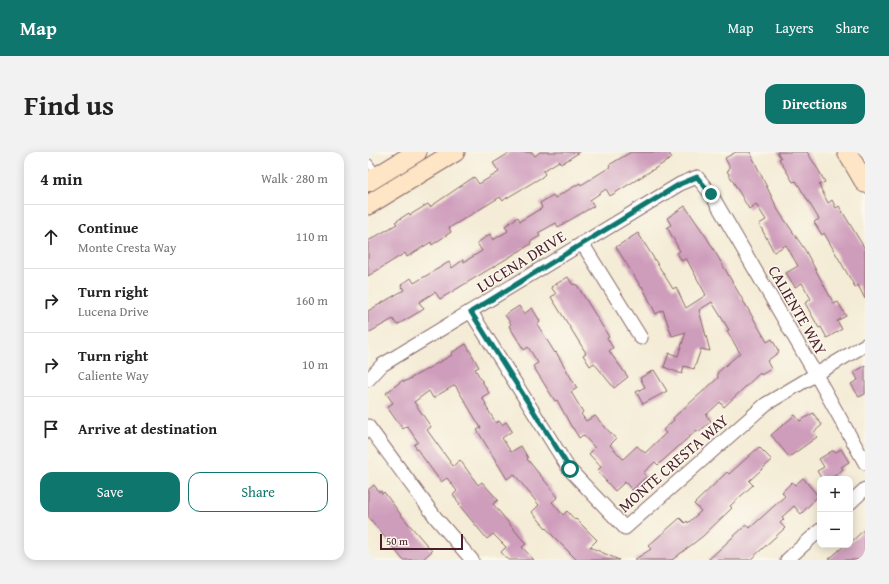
<!DOCTYPE html>
<html lang="en">
<head>
<meta charset="utf-8">
<style>
  body { margin:0; font-family:"Gentium Book Plus",serif; background:#f2f2f2; color:#222 }
  .controls { position:absolute; right:12px; bottom:12px; display:grid; overflow:hidden; border-radius:8px; box-shadow:0 2px 10px #0003 }
  .controls button { width:36px; height:36px; display:grid; place-items:center; padding:0; border:0; border-bottom:1px solid #e0e0e0; background:#fff; color:#222; font:20px sans-serif }
  .scale { position:absolute; left:12px; bottom:10px; width:83px; box-sizing:border-box; padding-left:4px; border:2px solid #4a1f2b; border-top:0; font-size:11px; line-height:14px; white-space:nowrap; color:#4a1f2b; -webkit-text-stroke:3px #fbf7ec; paint-order:stroke }
  .stop { position:absolute; width:12px; height:12px; margin:-9px; border:3px solid #0f766e; border-radius:50%; background:#fff }
  .stop.end { background:#0f766e; border-color:#fff; box-shadow:0 1px 4px #0008 }
  .list { margin:0; padding:0; list-style:none }
  h2 { display:flex; justify-content:space-between; align-items:center; height:52px; margin:0; padding:0 16px; font-size:17px }
  h2 small { font-size:13px; font-weight:400; color:#767676 }
  .list li { display:grid; grid-template-columns:26px 1fr auto; gap:12px; align-items:center; box-sizing:border-box; height:64px; padding:0 16px; border-top:1px solid #e0e0e0 }
  .list b { display:block; font-size:15px; white-space:nowrap }
  .list p { margin:0; font-size:13px; white-space:nowrap; color:#767676 }
  .list em { font-size:13px; font-style:normal; color:#767676 }
  .actions { display:flex; gap:8px; padding:12px 16px }
  .actions a { flex:1; padding:9px 0; border:1px solid #0f766e; border-radius:12px; text-align:center; font-size:14px; color:#0f766e }
  .actions .main { background:#0f766e; color:#fff }
  .icon { flex:none; width:22px; height:22px; fill:none; stroke:currentColor; stroke-width:2; stroke-linecap:round; stroke-linejoin:round }
  .map { position:relative; flex:none; width:497px; height:408px; overflow:hidden; border-radius:12px }
  header { display:flex; align-items:center; gap:24px; box-sizing:border-box; height:56px; padding:0 20px; background:#0f766e; color:#fff }
  header strong { font-size:19px }
  nav { display:flex; gap:22px; margin-inline-start:auto; font-size:14px }
  .intro { display:flex; align-items:center; justify-content:space-between; box-sizing:border-box; height:96px; padding:0 24px }
  h1 { margin:0; font-size:28px }
  .button { padding:10px 18px; border-radius:12px; background:#0f766e; color:#fff; font-size:14px; font-weight:700 }
  main { display:flex; gap:24px; padding:0 24px }
  aside { flex:1; background:#fff; border-radius:12px; box-shadow:0 2px 10px #0003 }
  .map>svg:first-child { display:block }
  .building { fill:#cf9dbc }
  .lines { fill:none; stroke-linecap:round; stroke-linejoin:round }
  .lane-casing { stroke:#866767; stroke-width:9 }
  .street-casing { stroke:#866767; stroke-width:15 }
  .secondary-casing { stroke:#866767; stroke-width:21 }
  .lane { stroke:#fff; stroke-width:7 }
  .street { stroke:#fff; stroke-width:13 }
  .secondary { stroke:#fde5c5; stroke-width:19 }
  .route { stroke:#0f766e; stroke-width:5 }
  .labels { text-anchor:middle; stroke-width:3; stroke-linejoin:round; paint-order:stroke }
  .street-label { font-size:16px; fill:#4a1f2b; stroke:#fbf7ec }
</style>
</head>
<body>
<header>
<strong>Map</strong>
<nav><a>Map</a><a>Layers</a><a>Share</a></nav>
</header>
<div class="intro"><h1>Find us</h1><a class="button">Directions</a></div>
<main>
<aside>
<h2>4 min<small>Walk · 280 m</small></h2>
<ul class="list">
<li><svg class="icon" aria-label="ahead" viewBox="0 0 24 24"><path d="M12 20V5M6 11l6-6 6 6"/></svg><div><b>Continue</b><p>Monte Cresta Way</p></div><em>110 m</em></li>
<li><svg class="icon" aria-label="right" viewBox="0 0 24 24"><path d="M7 20v-9h11M14 6l5 5-5 5"/></svg><div><b>Turn right</b><p>Lucena Drive</p></div><em>160 m</em></li>
<li><svg class="icon" aria-label="right" viewBox="0 0 24 24"><path d="M7 20v-9h11M14 6l5 5-5 5"/></svg><div><b>Turn right</b><p>Caliente Way</p></div><em>10 m</em></li>
<li><svg class="icon" aria-label="arrive" viewBox="0 0 24 24"><path d="M6 21V4h12l-3 4 3 4H6"/></svg><div><b>Arrive at destination</b></div></li>
</ul>
<div class="actions"><a class="main">Save</a><a>Share</a></div>
</aside>
<div class="map">
<svg width="497" height="408" viewBox="0 0 497 408">
  <rect width="100%" height="100%" fill="#fbf7ec"/>
  <filter id="ink" filterUnits="userSpaceOnUse"><feTurbulence type="fractalNoise" baseFrequency=".025" numOctaves="2"/><feDisplacementMap in="SourceGraphic" scale="8" xChannelSelector="R" yChannelSelector="G"/><feConvolveMatrix kernelMatrix="1 2 1 2 8 2 1 2 1" color-interpolation-filters="sRGB"/></filter>
  <filter id="wash" filterUnits="userSpaceOnUse"><feTurbulence type="fractalNoise" baseFrequency=".012" numOctaves="4" result="noise"/><feDisplacementMap in="SourceGraphic" scale="16" xChannelSelector="R" yChannelSelector="G"/><feGaussianBlur stdDeviation="0.9" result="paint"/><feColorMatrix in="noise" values="0 0 0 0 0 0 0 0 0 0 0 0 0 0 0 0 0 1.4 0 .05"/><feComposite in="paint" operator="in"/></filter>
  <g filter="url(#wash)">
    <rect width="100%" height="100%" fill="#f4ecd6"/>
    <g id="blocks">
      <path class="building" d="M143,0H164L167,4L172,0H212L193,12L191,9L175,19L177,22L174,25L137,47L135,49L132,45L81,76L83,80L64,93L63,90L39,105L37,101L0,124V89L29,72L27,70L41,61L42,63L60,52L62,55L106,25L111,32L131,20L125,11Z
        M263,0H300L304,6L242,44L238,37L222,48L226,54L190,75L188,71L170,81L172,84L162,90L163,92L72,147L67,140L51,150L56,157L29,173L25,167L0,181V159L36,138L33,133L43,126L46,131L81,110L84,116L95,108L96,110L114,99L109,91L122,82L125,88L140,79L137,74L150,65L152,69L174,56L172,51L185,43L187,46L212,31L213,33L242,15L241,13Z
        M368,0H382L410,58L437,98L466,152L470,150L478,164L469,169L474,177L459,186L453,175L451,176L437,151L443,147L434,131L427,135L418,121L430,114L418,93L406,100L391,72L398,68L388,52L381,57L359,19L361,18V14L357,6Z
        M409,0H439L451,19L457,30L451,33L460,51L464,48L468,56L471,54L497,97V147L490,133L487,135L456,81L454,83L446,70L451,67L428,29L425,30L411,7L413,6Z
        M317,54L339,86L399,190L404,187L411,200L399,209L403,217L393,223L392,221L356,255L352,250L338,263L343,269L331,280L329,278L290,313L287,310L275,321L279,324L264,338L257,330L247,339L229,319L233,315L221,302L227,296L215,283L211,286L205,276H204L189,248L187,249L165,214L170,211L160,195L156,198L141,174L143,172L137,163L151,154L156,162L164,156L172,169L169,172L187,201L188,200L209,236L203,240L215,260L213,262L218,269L227,264L248,287L242,293L255,307L269,294L277,301L298,281L295,278L306,268L305,266L350,226L349,221L372,201L359,179L361,178L344,150L331,158L342,199L333,197L326,217L316,214L314,222L296,215L301,201L310,204L318,180L304,184L295,158L288,162L274,134L273,135L248,95L270,81L305,137L308,135L318,156L338,143L318,106L314,109L309,101L312,99L299,75L303,73L299,66Z
        M200,125L204,132L209,133L241,185L239,186L245,196L241,199L260,225L246,236L226,211L222,214L215,203L218,201L183,145L188,142L183,135Z
        M98,192L111,215L107,217L121,241L114,245L118,252L117,253L128,271L131,269L134,273L138,270L144,279L134,286L143,300L153,294L160,306L159,307L190,345L184,350L195,363L199,359L207,368L208,367L229,388L222,395L251,408H209L185,384L164,360L171,353L146,322L139,327L109,278L113,276L87,233L65,246L61,239L46,250L63,275L59,278L85,314L92,308L110,333L114,330L130,348L125,352L158,392L154,395L166,408H140L133,400L138,395L125,382L119,387L91,353L92,352L85,343L89,339L79,326L73,330L46,293L50,290L39,274L35,277L28,268L19,255L25,251L18,241L35,228L36,230L84,203L83,201Z
        M497,214V242L491,245L483,232L490,228L486,220Z
        M286,218L299,239L275,252L268,240L277,235L272,226Z
        M445,261L454,273L446,280L449,285L421,305L403,283L427,263L432,269Z
        M391,295L404,308L381,329L385,333L362,354L364,356L335,384L304,408H266L283,397L280,394L312,366L317,371L319,369L320,371L333,359L326,352L359,320L361,322Z
        M473,297L481,310L473,315L475,317L468,323L461,327H454L449,319L456,315L451,307L464,299L468,300Z
        M435,326L450,344L433,362L426,354L414,365L416,367L412,371L417,376L382,408H340L378,373L382,376L417,344L414,340L424,330L427,333Z
        M6,333L11,340L13,339L14,342L16,340L33,363L64,399L54,408H35L0,364V338Z
        M497,377V408H460L477,393H482V391Z"/>
    </g>
  </g>
  <g filter="url(#ink)">
    <use href="#blocks" fill-opacity="0" stroke="#866767" stroke-width="1"/>
    <g class="lines">
      <defs>
        <path id="lane" d="M1,11L10,24"/>
        <path id="street" d="M214,91L273,186
          M103,160L201,317L257,376L398,252L497,193
          M0,228L14,213L312,32L329,25L343,42L447,221L497,311
          M0,274L68,366L104,408
          M482,351L497,337
          M419,408L452,378"/>
        <path id="secondary" d="M479,0L497,31
          M0,30L49,0
          M0,53L87,0"/>
      </defs>
      <use href="#lane" class="lane-casing"/>
      <use href="#street" class="street-casing"/>
      <use href="#secondary" class="secondary-casing"/>
      <use href="#lane" class="lane"/>
      <use href="#street" class="street"/>
      <use href="#secondary" class="secondary"/>
    </g>
  </g>
  <g class="lines" filter="url(#ink)">
    <path class="route" d="M202,317L103,160L312,32L329,25L343,42"/>
  </g>
  <g class="labels">
    <g class="street-label">
      <text transform="translate(153 109) rotate(-32)" y="6">LUCENA DRIVE</text>
      <text transform="translate(430 158) rotate(60)" y="6">CALIENTE WAY</text>
      <text transform="translate(305 311) rotate(-41)" y="6">MONTE CRESTA WAY</text>
    </g>
  </g>
</svg>
<div class="controls">
<button>+</button>
<button>−</button>
</div>
<div class="scale">50 m</div>
<div class="stop" style="left:202px;top:317px"></div>
<div class="stop end" style="left:343px;top:42px"></div>
</div>
</main>
</body>
</html>
